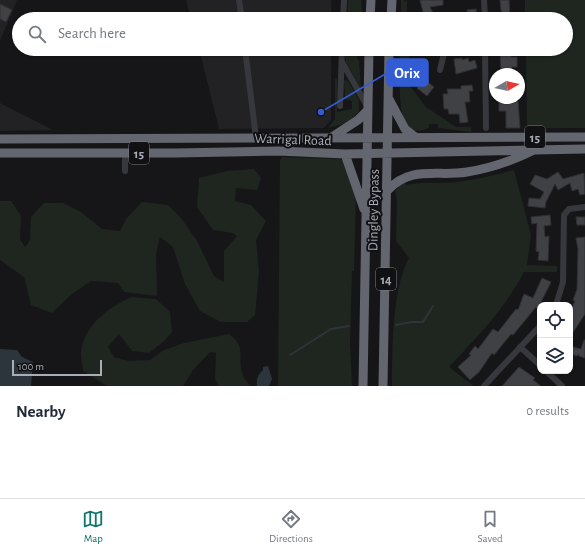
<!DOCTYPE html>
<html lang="en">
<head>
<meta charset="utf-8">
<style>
  body { margin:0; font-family:"Alegreya Sans",sans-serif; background:#f6f6f7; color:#1f2937 }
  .controls { position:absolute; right:12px; bottom:12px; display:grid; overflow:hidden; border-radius:8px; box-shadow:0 1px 3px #0004 }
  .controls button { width:36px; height:36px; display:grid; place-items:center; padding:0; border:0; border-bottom:1px solid #e0e1e3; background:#fff; color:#1f2937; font:20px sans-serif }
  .compass { position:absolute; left:489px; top:68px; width:36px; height:36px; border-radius:50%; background:#fff; box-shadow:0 1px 3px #0004; rotate:81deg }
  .scale { position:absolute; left:12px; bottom:10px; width:90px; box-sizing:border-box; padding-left:4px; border:2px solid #a8adb8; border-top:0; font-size:11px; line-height:14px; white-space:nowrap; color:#a8adb8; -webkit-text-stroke:3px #111113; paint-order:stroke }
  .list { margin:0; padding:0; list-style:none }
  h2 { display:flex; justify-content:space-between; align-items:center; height:52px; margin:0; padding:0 16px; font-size:17px }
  h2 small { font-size:13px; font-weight:400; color:#747a83 }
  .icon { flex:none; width:22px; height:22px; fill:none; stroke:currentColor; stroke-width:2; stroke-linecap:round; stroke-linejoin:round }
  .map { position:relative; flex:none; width:585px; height:386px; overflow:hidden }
  .search { position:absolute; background:#fff; box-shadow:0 1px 3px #0004; left:12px; right:12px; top:12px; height:44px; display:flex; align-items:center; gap:10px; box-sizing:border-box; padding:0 14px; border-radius:22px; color:#747a83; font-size:15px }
  .sheet { height:112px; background:#fff }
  nav { display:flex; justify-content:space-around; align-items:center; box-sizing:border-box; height:56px; border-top:1px solid #e0e1e3; background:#fff; font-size:11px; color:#747a83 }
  nav a { display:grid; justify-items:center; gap:2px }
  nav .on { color:#0f766e }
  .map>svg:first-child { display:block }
  .built { fill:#222225 }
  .green { fill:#1e261f }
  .water { fill:#2c353c }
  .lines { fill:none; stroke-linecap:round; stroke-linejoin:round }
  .stream { stroke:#2c353c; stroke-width:2 }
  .building { fill:#404145; stroke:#303034 }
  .minor { stroke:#37383d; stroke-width:6 }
  .highway { stroke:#63666e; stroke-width:9 }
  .labels { text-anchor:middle; stroke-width:4; stroke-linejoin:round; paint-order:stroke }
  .shield { fill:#111113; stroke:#7b7e86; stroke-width:1 }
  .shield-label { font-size:13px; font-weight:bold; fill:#a8adb8 }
  .street-label { font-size:14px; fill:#a8adb8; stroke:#111113 }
  .leader { fill:none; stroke:#325cd3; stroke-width:1.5 }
  .callout-dot { fill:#325cd3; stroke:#111113; stroke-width:1.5 }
  .callout { fill:#325cd3; stroke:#325cd3; stroke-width:1.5 }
  .callout-label { font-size:15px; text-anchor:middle; font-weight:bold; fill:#fff }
</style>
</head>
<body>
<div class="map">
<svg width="585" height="386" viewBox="0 0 585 386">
  <rect width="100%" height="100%" fill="#161618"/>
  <path class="built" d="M0,0H17L0,41Z
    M186,0H331V19H191Z
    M199,49H331V120L324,128L219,129Z
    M0,103L53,130L0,131Z"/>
  <path class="green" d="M348,0H361L363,19H347Z
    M401,0H404V2L407,0V19H401Z
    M525,0H585V128H527L526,49H566V19H525Z
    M350,49H358L357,58L359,61L361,88L346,62L345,55H350Z
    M400,49H409L410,86L426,107L456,127H471V132L438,128V124H429V128C424,130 417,132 411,130C396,124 400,63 400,49Z
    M335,79H337V112L352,109V101L345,99L344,80L348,81L359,100V111L350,122L328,128L335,119Z
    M282,157L340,159L344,161L356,196L354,271H352L350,343L352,386H278L280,161Z
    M254,169L261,178L257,190L236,188L235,201L251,205L266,221L256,240L259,271L255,315L247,322H221L200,311L185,284L173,247L160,237L156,254L157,296L124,292L118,283L91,281L72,294L52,313L31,305L24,277L0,260V201H11L21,216L20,239L25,247L30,240L31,217L44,203H63L81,212L102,229L120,231L126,219L142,202L168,205L181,218L197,241L214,276L224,282V251L237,236L233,233L213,230L197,207L199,178L227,171Z
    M514,170L531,235L527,265L557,266V272H524C504,310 478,336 449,367L474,386H392C392,351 392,288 409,258L396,241L397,201L395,191L404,180L406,185C423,181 439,184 456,182C476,180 495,175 514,170Z
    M131,297L156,299L170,312L172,332L164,341L149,353L132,351L119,334L108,347L114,357L129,361L150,360L164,350L184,343L229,334C248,348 236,358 243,375C244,379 248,383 250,386H219L215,379L216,353L210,352L193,370L183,386H107L83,371C82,365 81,358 81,352C84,325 108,308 131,297Z"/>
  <path class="water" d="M0,349L17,350L22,357L33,362L31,386H0Z
    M268,366L272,379L269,386H257C256,379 258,374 263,370V367Z"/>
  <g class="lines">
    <path class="stream" d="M396,325L411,322H423L433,306
      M290,355L331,329L349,326"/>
  </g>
  <path class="building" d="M420,0H443V5L430,7L433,13L424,16Z
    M500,0H509L510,19H502Z
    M0,4L12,10L6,22L0,19Z
    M476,9L477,19H468L467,10Z
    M500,49H512L511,57H517V67H512V74H501Z
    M462,58V60L468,58L469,62L475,60L477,68L456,74L454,59Z
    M416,59L424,60L423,75H415Z
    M424,79L434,87L427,96L417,88Z
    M472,85L473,91H469L470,102H465L468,122L460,123L459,114H449L448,109H444L443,94H448L447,89H461V86Z
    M518,101L520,128H506V111H499V102Z
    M558,172L563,179L584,173L585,194L580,195L578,189L572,191L570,183L558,190L555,184L546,202L545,208L528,206L529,198L540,199L544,192L530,184L535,175L547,179Z
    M550,215L551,225L544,226L545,237L549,236L548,261L538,260L539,252L536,251L537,223L532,224L531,217Z
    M576,217H585V225H577Z
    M585,237V314L570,337V312L575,301L573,300L577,289L578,249L576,238Z
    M542,278L551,282L538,308L536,307L513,335L511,334L494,355L492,353L479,372L470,380L458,367L471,355L469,354L475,346L478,349L493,329L498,332L516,309L518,310L524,294L533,298Z
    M584,340H585V358L579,356V354L577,356L571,354L573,347L581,349Z
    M519,367L535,378L533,380L541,386H502Z"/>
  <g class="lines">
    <path class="minor" d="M239,0L242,19
      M484,0L485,19
      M343,19L344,0
      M245,49L256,138
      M485,49L486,128
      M342,62L367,106
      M440,70L445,49
      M340,106L342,49
      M125,153V171
      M556,305L563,282L564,215L569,209L585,207
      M520,347L540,365
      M546,371L562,386
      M484,386L540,326"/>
    <path class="highway" d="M370,19L371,0
      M391,19L392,0
      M389,99L405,129L414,136
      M332,137L358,120L368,110
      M0,139L585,137
      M0,153H176L278,151L345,154L585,149
      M345,154L364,209
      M388,190C411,165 438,177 467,172C491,168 512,161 534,150
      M363,386L369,49
      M383,386L389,49"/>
  </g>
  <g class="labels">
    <g class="shield">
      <rect x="525" y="126" width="20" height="22" rx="3"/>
      <rect x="129" y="142" width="20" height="22" rx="3"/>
      <rect x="376" y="268" width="20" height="22" rx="3"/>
    </g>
    <g class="shield-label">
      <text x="535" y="142">15</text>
      <text x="139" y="158">15</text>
      <text x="386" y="284">14</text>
    </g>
    <g class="street-label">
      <text transform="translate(293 139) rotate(2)" y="5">Warrigal Road</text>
      <text transform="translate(373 210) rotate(-89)" y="5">Dingley Bypass</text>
    </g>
  </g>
  <path class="leader" d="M321 112L387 73"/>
  <circle class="callout-dot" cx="321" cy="112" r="4"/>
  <rect class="callout" x="387" y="59" width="41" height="27" rx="4"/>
  <g class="callout-label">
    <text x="407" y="78">Orix</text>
  </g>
</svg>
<div class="controls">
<button><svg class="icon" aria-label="locate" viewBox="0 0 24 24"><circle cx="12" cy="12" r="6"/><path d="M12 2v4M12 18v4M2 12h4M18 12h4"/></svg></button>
<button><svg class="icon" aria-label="layers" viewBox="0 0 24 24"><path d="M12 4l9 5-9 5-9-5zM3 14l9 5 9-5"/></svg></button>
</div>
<svg class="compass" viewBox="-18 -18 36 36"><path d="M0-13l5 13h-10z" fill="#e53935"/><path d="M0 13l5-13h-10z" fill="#747a83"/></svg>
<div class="scale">100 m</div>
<div class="search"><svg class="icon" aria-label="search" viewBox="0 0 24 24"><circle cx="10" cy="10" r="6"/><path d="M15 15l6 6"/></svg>Search here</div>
</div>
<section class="sheet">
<h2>Nearby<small>0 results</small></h2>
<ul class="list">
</ul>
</section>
<nav>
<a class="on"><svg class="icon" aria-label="map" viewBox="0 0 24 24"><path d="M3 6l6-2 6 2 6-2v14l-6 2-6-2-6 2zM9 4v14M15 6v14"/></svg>Map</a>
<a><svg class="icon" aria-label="directions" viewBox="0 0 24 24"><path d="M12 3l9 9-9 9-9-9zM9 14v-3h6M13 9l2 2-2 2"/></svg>Directions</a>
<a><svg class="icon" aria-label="saved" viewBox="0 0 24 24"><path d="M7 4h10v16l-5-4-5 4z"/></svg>Saved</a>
</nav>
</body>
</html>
